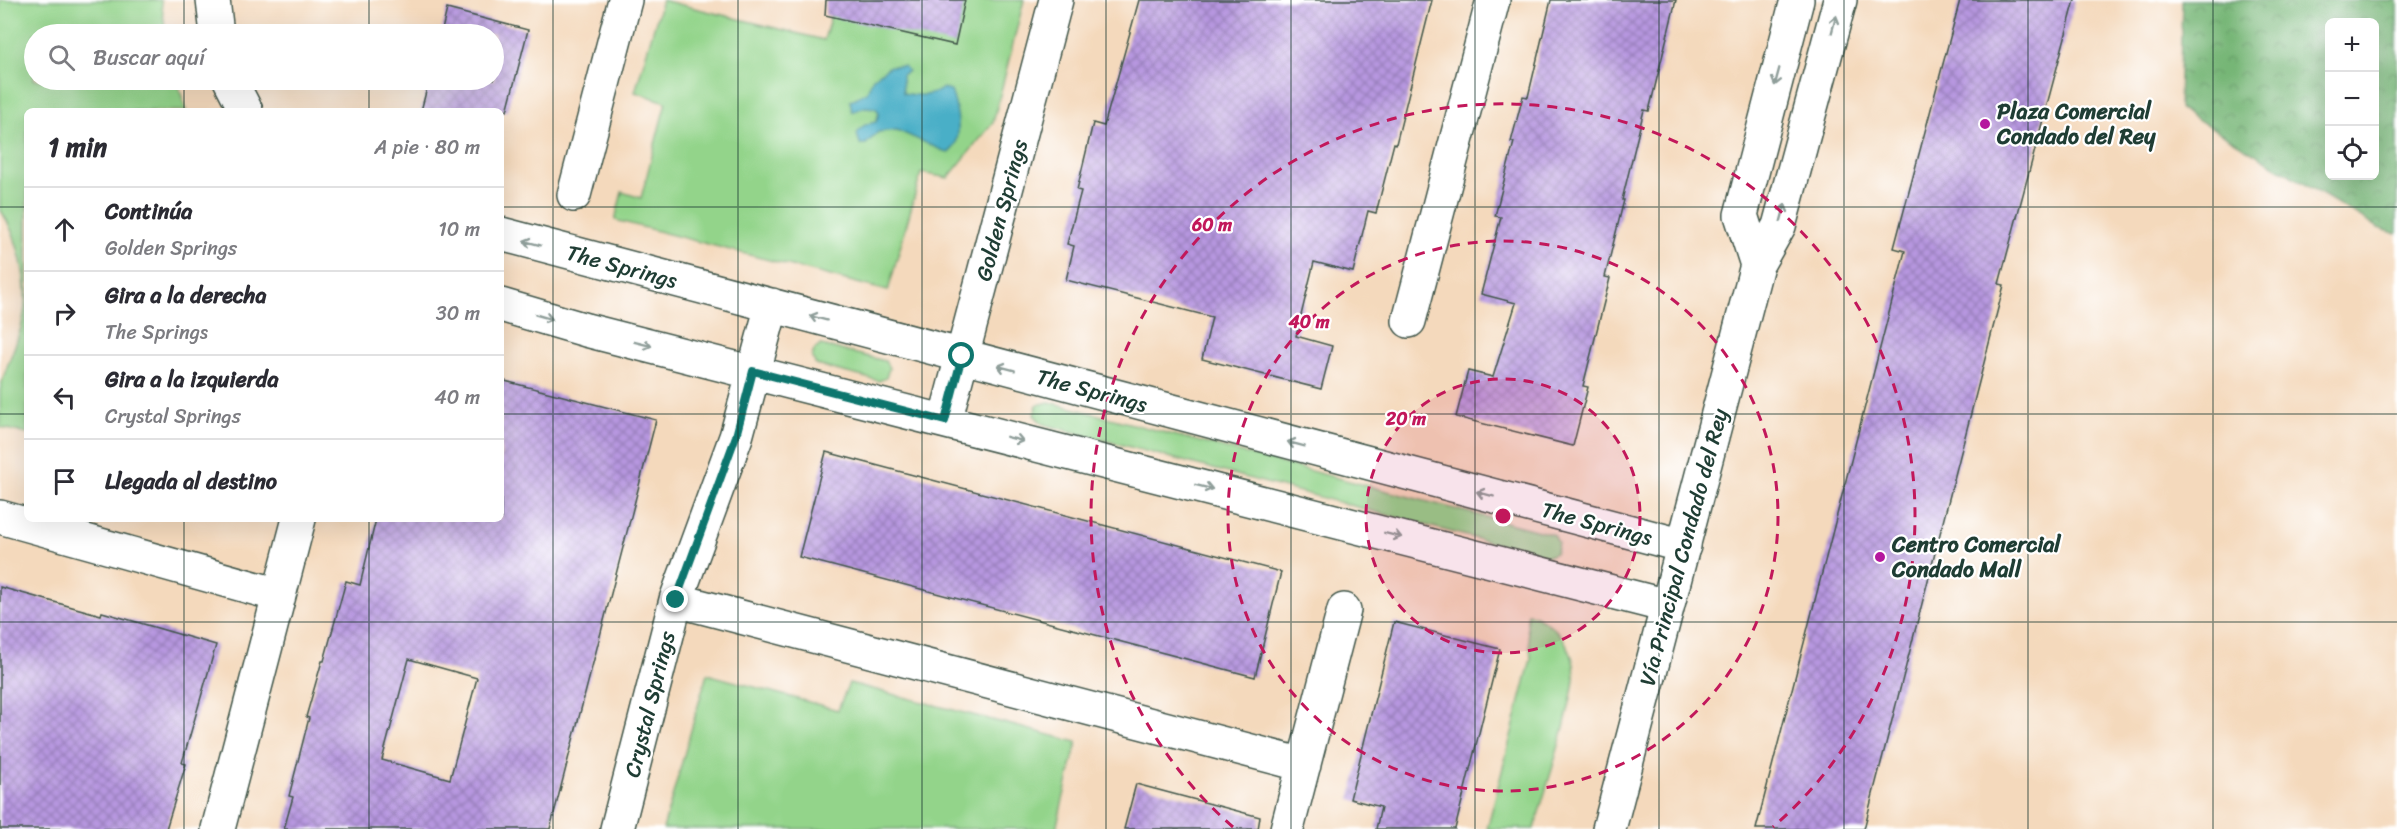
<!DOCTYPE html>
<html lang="es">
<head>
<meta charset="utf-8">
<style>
  body { margin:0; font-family:Sriracha,sans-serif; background:#f2f2f3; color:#2b2b33 }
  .controls { position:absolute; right:18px; top:18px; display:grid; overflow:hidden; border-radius:9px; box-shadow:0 6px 24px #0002 }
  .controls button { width:54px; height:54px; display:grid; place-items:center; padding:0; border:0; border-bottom:2px solid #e1e1e2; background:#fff; color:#2b2b33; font:30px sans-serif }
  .stop { position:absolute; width:18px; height:18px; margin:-14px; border:4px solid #0f766e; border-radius:50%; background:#fff }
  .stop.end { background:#0f766e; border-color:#fff; box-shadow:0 2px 6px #0008 }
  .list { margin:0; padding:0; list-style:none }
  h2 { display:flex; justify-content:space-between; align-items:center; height:78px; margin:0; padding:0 24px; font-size:26px }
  h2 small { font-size:20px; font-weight:400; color:#7c7c81 }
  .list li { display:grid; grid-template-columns:39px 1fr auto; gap:18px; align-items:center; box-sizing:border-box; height:84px; padding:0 24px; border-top:2px solid #e1e1e2 }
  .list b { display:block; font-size:22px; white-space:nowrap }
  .list p { margin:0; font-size:20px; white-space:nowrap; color:#7c7c81 }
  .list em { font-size:20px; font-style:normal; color:#7c7c81 }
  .icon { flex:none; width:33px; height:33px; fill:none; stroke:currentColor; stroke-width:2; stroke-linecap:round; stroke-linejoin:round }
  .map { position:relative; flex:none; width:2397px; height:829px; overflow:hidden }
  .search { position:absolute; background:#fff; box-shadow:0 6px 24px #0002; left:24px; top:24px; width:480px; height:66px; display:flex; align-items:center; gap:15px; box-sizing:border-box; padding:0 21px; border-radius:33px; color:#7c7c81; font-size:22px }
  .panel { position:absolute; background:#fff; box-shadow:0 6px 24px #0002; left:24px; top:108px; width:480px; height:414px; border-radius:9px }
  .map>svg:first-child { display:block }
  .green { fill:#93d48a; stroke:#59885f; stroke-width:1.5 }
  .forest { fill:url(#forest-crowns); stroke:#4a7a55; stroke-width:1.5; fill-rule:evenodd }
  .water { fill:#48afc7; stroke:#34767e; stroke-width:1.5 }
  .building { fill:url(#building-cross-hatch); fill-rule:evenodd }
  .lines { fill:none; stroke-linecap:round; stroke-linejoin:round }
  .minor-casing { stroke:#3f5448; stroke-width:36 }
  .tertiary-casing { stroke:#3f5448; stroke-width:36 }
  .minor { stroke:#fff; stroke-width:33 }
  .tertiary { stroke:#fff; stroke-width:33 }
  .oneway { stroke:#8f9e9a }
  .route { stroke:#0f766e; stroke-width:8 }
  .grid { fill:none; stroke:#1f3d34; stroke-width:1.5; stroke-opacity:0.55 }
  .ring { fill:none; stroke:#c2185b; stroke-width:3; stroke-dasharray:10 8 }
  .poi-dot { fill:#b5179e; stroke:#fff; stroke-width:2 }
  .labels { text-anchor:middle; stroke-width:4.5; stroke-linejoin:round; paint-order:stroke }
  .poi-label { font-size:22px; font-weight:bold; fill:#1f3d34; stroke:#fff; text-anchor:start }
  .street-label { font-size:22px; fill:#1f3d34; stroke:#fff }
  .centre { fill:#c2185b; stroke:#fff; stroke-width:3 }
  .ring-label { font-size:18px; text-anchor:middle; font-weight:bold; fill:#c2185b; stroke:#fff; stroke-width:4.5; stroke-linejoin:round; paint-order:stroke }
</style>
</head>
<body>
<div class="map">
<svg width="2397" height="829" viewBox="0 0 2397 829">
  <defs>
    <pattern id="forest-crowns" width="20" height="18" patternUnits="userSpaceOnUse" patternTransform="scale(1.5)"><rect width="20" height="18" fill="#76b676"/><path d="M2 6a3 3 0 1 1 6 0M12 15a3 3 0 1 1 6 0" fill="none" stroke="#609562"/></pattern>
    <pattern id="building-cross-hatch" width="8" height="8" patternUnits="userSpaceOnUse" patternTransform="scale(1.5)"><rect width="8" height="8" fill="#b797e0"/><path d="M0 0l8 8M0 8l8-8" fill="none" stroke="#947cb6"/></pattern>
  </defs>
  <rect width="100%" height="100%" fill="#fff"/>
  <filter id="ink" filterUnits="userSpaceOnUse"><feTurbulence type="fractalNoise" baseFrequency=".0167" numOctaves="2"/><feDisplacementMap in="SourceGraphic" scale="12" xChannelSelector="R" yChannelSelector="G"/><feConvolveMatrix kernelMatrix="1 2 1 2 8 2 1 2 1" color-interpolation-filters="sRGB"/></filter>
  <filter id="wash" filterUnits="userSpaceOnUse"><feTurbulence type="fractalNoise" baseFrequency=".008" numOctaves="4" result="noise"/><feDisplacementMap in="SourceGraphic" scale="24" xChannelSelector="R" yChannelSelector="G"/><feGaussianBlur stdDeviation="1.35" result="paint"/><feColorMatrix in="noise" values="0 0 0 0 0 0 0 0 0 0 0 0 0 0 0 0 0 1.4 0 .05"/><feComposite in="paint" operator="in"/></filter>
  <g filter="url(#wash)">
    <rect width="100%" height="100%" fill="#f4d9bc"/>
    <path class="green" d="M0,0H161L166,34H34V80H177L186,111H27V434L0,427C0,416 0,402 0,390C5,366 18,344 23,320C30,285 19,237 0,209Z
      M662,0L824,40L835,0H1024L993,123L948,178L921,173L888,291L615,220L622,192L641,198L666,102L635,92Z
      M821,345L885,361L889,368L886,378L879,381L816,365L812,357L814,350Z
      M1049,402L1554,535L1558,543L1555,553L1546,557L1043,424L1034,415L1037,405Z
      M1528,613C1551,621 1569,639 1574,665C1579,690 1543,797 1534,829H1487L1531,659C1531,644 1524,625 1528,613Z
      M707,674L838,710L849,683L1077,742L1056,829H663Z"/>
    <path class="forest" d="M2182,0H2397V234L2378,228L2179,108ZM2330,22H2374V176H2330Z"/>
    <path class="water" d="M890,66H904L908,71L902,75L903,93C915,96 933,97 943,88L951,91C957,107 965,143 948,153L897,130L878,132L866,144H860L857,134C862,125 866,124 876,122L879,113L876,108L865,107L852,112L850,101L867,92L873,78Z"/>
    <g id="blocks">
      <path class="building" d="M826,0H965L955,45L825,15Z
        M1139,0H1432L1396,144L1394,143L1376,213L1368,211L1353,272L1314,262L1296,336L1332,346L1321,389L1202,359L1212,317L1066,280L1074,246L1067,244L1081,191L1077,190L1093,123L1104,126Z
        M1551,0H1676L1649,111L1644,110L1622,200H1624L1605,277L1610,278L1583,386L1588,387L1573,446L1456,417L1468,371L1493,377L1516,303L1481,294L1501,217L1495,216L1514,142H1511L1523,96L1528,97Z
        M1960,0H2075L1999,284L2004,285L1864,829H1756L1905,251L1894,248Z
        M447,9L528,30L507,111H421L429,80H494V34H441Z
        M501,380L656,420L550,829H284L293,797L289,796L309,718L306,717L322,661H324L346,581L360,585L376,519H501ZM409,659L477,678L450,779L382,760Z
        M826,452L1281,572L1255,677L799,557Z
        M0,587L101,615L102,612L216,645L182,763L186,764L166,829H0Z
        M1394,622L1500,649L1455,829H1376L1381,807L1350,799Z
        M1136,784L1260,817L1258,829H1124Z"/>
    </g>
  </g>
  <g filter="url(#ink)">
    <use href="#blocks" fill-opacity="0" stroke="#3f5448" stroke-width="1.5"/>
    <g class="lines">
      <defs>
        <path id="minor" d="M213,0L217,34
          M230,80L246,111
          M574,195L625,0
          M501,234L1684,546
          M501,305L586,330L1667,606
          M1409,321L1493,0
          M945,421L1056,0
          M0,517L279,595
          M676,600L1304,765
          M218,829L299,519
          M617,829L676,600L736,437L772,305
          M1287,829L1344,610"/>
        <path id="tertiary" d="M1757,265L1741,215L1797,0
          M1609,829L1757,265L1779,226L1840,0"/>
      </defs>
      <use href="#minor" class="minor-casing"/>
      <use href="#tertiary" class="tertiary-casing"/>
      <use href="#minor" class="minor"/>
      <use href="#tertiary" class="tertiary"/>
    </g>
    <defs><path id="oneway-shaft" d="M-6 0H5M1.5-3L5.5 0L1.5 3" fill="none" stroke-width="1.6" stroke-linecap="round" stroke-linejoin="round" transform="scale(1.5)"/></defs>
    <g class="oneway">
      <use href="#oneway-shaft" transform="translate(1834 24) rotate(-75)"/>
      <use href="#oneway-shaft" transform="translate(1777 77) rotate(105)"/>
      <use href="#oneway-shaft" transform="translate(1783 213) rotate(-75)"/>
      <use href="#oneway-shaft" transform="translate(532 243) rotate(-165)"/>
      <use href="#oneway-shaft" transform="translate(544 317) rotate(16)"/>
      <use href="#oneway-shaft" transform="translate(818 318) rotate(-165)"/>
      <use href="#oneway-shaft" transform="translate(643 344) rotate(14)"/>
      <use href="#oneway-shaft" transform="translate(1006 368) rotate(-165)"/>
      <use href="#oneway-shaft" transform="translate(1015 439) rotate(14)"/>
      <use href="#oneway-shaft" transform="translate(1296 444) rotate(-165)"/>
      <use href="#oneway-shaft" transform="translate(1204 487) rotate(14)"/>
      <use href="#oneway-shaft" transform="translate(1485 494) rotate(-165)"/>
      <use href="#oneway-shaft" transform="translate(1393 535) rotate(14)"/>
    </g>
  </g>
  <g class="lines" filter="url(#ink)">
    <path class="route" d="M676,600L736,436L753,371L945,421L962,356"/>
  </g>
  <path class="grid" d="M184,0V34M369,0V34M553,0V829M738,0V829M922,0V829M1106,0V829M1291,0V829M1475,0V829M1659,0V829M1844,0V829M2028,0V829M2213,0V829M184,80V111M369,80V111M0,207H27M501,207H2397M0,414H27M501,414H2397M184,519V829M369,519V829M0,622H2397"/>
  <circle cx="1503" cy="516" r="137" fill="#c2185b" fill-opacity=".12"/>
  <g class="ring">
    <circle cx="1503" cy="516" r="137"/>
    <circle cx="1503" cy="516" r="275"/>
    <path d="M1233 827A412 412 0 1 1 1773 827"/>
  </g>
  <g class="poi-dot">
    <circle cx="1985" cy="124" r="6"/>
    <circle cx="1880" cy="557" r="6"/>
  </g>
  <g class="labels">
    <g class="poi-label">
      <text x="1997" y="119">Plaza Comercial<tspan x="1997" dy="25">Condado del Rey</tspan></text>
      <text x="1892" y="552">Centro Comercial<tspan x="1892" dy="25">Condado Mall</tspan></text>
    </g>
    <g class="street-label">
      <text transform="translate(1001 210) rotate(-75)" y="8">Golden Springs</text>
      <text transform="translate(622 266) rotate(15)" y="8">The Springs</text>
      <text transform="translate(1092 390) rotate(15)" y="8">The Springs</text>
      <text transform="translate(1597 523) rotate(15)" y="8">The Springs</text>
      <text transform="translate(1683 547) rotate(-75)" y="8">Vía Principal Condado del Rey</text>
      <text transform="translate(649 704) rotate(-76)" y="8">Crystal Springs</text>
    </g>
  </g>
  <circle cx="1503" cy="516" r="9" class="centre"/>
  <g class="ring-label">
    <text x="1212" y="231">60 m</text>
    <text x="1309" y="328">40 m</text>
    <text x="1406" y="425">20 m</text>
  </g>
</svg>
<div class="controls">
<button>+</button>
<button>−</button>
<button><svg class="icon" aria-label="locate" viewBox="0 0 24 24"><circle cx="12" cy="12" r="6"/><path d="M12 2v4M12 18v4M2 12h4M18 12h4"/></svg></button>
</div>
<div class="stop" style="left:962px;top:356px"></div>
<div class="stop end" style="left:676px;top:600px"></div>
<div class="search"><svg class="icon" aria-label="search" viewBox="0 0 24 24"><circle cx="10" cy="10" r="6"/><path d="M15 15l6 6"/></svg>Buscar aquí</div>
<section class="panel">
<h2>1 min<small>A pie · 80 m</small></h2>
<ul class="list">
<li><svg class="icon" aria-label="ahead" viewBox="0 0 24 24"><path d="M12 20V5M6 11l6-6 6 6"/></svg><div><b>Continúa</b><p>Golden Springs</p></div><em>10 m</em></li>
<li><svg class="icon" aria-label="right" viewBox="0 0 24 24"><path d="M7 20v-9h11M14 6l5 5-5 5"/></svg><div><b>Gira a la derecha</b><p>The Springs</p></div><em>30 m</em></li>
<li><svg class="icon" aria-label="left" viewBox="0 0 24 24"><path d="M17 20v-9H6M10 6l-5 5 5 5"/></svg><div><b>Gira a la izquierda</b><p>Crystal Springs</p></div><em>40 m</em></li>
<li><svg class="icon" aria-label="arrive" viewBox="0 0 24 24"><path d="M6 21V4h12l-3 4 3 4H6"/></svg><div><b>Llegada al destino</b></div></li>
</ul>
</section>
</div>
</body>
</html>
